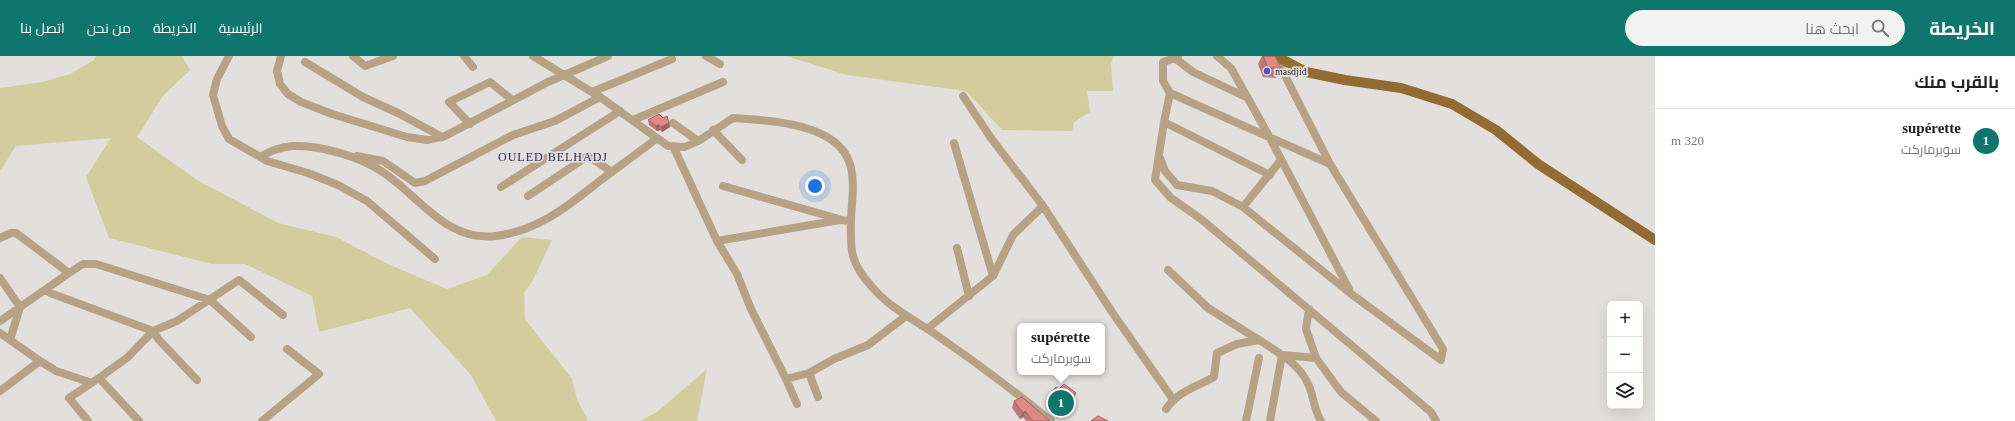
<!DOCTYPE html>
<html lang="ar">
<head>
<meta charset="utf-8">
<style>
  body { margin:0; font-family:"Times New Roman",Cairo,serif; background:#f2f2f2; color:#222; direction:rtl }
  .controls { position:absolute; right:12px; bottom:12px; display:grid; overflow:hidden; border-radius:6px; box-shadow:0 4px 16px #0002 }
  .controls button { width:36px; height:36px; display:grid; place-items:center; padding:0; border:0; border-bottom:1px solid #e0e0e0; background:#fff; color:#222; font:20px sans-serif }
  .you { position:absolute; left:815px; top:130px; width:14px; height:14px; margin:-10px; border:3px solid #fff; border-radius:50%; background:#1a73e8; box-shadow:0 0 0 6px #1a73e833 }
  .badge { display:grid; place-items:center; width:26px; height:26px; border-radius:50%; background:#0f766e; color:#fff; font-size:13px; font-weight:700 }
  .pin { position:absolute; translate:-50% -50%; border:2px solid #fff; box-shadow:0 1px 4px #0006 }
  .popup { position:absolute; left:1017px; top:267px; width:88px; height:52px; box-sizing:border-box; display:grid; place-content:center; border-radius:6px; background:#fff; filter:drop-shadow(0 1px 3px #0005); font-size:13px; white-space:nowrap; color:#767676 }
  .popup b { font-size:15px; color:#222 }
  .popup::after { content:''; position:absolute; left:50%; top:100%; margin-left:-8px; border:8px solid transparent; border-top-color:#fff }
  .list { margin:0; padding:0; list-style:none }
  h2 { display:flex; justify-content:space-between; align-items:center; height:52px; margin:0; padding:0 16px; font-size:17px }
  h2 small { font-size:13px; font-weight:400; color:#767676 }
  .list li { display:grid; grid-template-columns:26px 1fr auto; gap:12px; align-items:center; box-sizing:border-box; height:64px; padding:0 16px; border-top:1px solid #e0e0e0 }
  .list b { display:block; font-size:15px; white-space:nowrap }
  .list p { margin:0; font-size:13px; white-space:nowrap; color:#767676 }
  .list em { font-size:13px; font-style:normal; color:#767676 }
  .icon { flex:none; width:22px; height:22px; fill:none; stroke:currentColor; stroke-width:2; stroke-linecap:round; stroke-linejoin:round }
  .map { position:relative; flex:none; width:1655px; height:365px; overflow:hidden; direction:ltr }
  header { display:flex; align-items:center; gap:24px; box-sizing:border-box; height:56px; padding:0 20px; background:#0f766e; color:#fff }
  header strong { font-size:19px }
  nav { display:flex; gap:22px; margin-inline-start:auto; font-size:14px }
  .search { width:280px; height:36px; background:#f2f2f2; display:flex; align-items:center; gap:10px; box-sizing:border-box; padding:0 14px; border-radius:22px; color:#767676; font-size:15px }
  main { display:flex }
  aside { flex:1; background:#fff }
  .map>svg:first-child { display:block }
  .green { fill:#d3cd9d }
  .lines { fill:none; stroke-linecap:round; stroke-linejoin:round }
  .minor { stroke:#b7a285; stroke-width:8 }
  .major { stroke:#936c33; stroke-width:10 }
  .wall { fill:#c07775 }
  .shaded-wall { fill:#9c615f }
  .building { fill:#df8a88; stroke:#9c615f }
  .poi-dot { fill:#4b54ca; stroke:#e3dfdd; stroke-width:1.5 }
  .labels { text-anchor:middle; stroke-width:3.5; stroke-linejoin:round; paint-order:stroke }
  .poi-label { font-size:10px; fill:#363434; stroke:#e3dfdd; text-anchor:start }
  .quarter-label { font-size:12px; letter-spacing:1px; fill:#262d66; stroke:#e3dfdd }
</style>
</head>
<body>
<header>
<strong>الخريطة</strong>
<div class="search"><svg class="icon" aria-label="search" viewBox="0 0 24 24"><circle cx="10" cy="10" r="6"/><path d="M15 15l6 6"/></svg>ابحث هنا</div>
<nav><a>الرئيسية</a><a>الخريطة</a><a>من نحن</a><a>اتصل بنا</a></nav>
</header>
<main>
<aside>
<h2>بالقرب منك<small></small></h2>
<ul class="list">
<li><span class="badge">1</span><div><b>supérette</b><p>سوبرماركت</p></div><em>320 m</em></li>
</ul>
</aside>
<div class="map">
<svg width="1655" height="365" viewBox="0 0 1655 365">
  <rect width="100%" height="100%" fill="#e3dfdd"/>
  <path class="green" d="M96,0H182L190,14L163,40L137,81L197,124L278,167L336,181L390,209L447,233L487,219L522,181L552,184L533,224L524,237L525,263L572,323L577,343L588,365H496L471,319L410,252L319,276L312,240L245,208H212L109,182L86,121L111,82L16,90L0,115V32L42,26L70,18L94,4Z
    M786,0H1114L1111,8L1113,35H1087L1090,56L1074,66L1072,75L1002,74L966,35L847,19Z
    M707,313L697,365H640L657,356Z"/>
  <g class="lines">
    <path class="minor" d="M229,0L217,23L213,39L222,70L229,83L267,105L308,117L338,129L367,145L435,203
      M281,0L277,15L280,28L288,38L301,46L332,58L407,81L427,84L445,80L548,26L608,0
      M353,0L365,10L393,0
      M464,0L473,11
      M533,0L600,41L668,90L685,91L700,84L733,62C768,64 838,67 850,108C855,125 852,145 851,162C850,194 850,207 872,231C889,251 911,262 932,276C973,304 1013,334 1051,365
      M706,0L720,8
      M1172,0L1193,16L1246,41
      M1217,0L1231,12L1270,82L1349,233
      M305,6L363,41L400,58L442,81
      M592,36L672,3
      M1170,37L1163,25V6L1178,1
      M963,40L991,82L1043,150L1112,256L1172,342
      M633,64L723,26
      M1164,66L1155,124L1171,142L1201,163L1431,356L1436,365
      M673,67L698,85
      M470,68L449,46L490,26L512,44
      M713,74L742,104
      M674,92L717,185L737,218L751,253L786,323
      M357,100L383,105L415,127L425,125L513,79L555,65L600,41
      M260,101C281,88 300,88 324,93C347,98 368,105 387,119C422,144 448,186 496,180C535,175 563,154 592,131C613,114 636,99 657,82
      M1160,102L1165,115L1177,129L1212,135L1243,151L1350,237L1441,304L1443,293L1330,108L1275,0
      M1270,119L1164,66L1170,37L1330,108
      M723,130L839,163
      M501,131L620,55
      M528,140L588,100L612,116
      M1243,151L1281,104
      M0,182L11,177H16L69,217L46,233L50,237L153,275L159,284L197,324
      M717,185L840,164L851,165
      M957,192L969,240
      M1168,214L1208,252L1259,284
      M69,217L83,208H96L210,244L251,281
      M993,220L1013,179L1043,150
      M0,222L20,251L10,284L40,305L0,335
      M0,265L46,233
      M927,273L993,220L954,87
      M0,277L10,284
      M1282,299L1316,302L1306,273L1309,253
      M1316,302L1341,336L1376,365
      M40,305L56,315L92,327
      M809,317L818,341
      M797,348L786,323L809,317L834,303L868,289L906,260
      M1166,353C1178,335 1196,331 1214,321L1217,297L1237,288L1259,284C1278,296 1300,308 1309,330C1314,342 1314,354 1321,365
      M88,365L69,342L99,322
      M139,365L99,322L128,301L153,275L177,265L239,224L283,259
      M262,365L319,318L287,293
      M1246,365L1259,302
      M1270,365L1282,299"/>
    <path class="major" d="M1276,0L1306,16L1345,24L1401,32L1452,48L1496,74L1538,108L1655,184"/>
  </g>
  <path class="wall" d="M1262,0H1275L1281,12L1276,22L1263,21L1258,8Z
    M663,62L669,67L670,71L662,76L660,74L657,75L649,69L648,64Z
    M1052,336L1074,343L1062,358L1049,349L1051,343L1049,342Z
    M1014,345L1050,365H1026L1023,361L1020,363L1012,352Z"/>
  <path class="shaded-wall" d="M669,67L670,71L662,76L661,71Z
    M659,69L660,74L657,75L656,70Z
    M1076,337L1074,343L1062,358L1064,351Z
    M1025,355L1023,361L1020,363L1023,357Z"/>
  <path class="building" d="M1263,0H1275L1281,12H1268Z
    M659,58L663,62L667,60L669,67L661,71L659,69L656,70L648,64Z
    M1064,328L1076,337L1064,351L1051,343L1055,338L1052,336L1056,331L1059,333Z
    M1022,341L1050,365H1033L1025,355L1023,357L1014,345Z
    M1098,360L1108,365H1091Z"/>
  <circle class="poi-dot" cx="1267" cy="15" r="4"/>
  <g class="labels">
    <g class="poi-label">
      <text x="1275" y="19">masdjid</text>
    </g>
    <g class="quarter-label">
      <text x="553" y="105">OULED BELHADJ</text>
    </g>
  </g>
</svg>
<div class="controls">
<button>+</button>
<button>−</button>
<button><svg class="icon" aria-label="layers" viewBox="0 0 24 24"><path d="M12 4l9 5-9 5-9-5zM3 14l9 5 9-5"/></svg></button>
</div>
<div class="you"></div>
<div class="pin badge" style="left:1061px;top:347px">1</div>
<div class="popup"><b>supérette</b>سوبرماركت</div>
</div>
</main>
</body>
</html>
